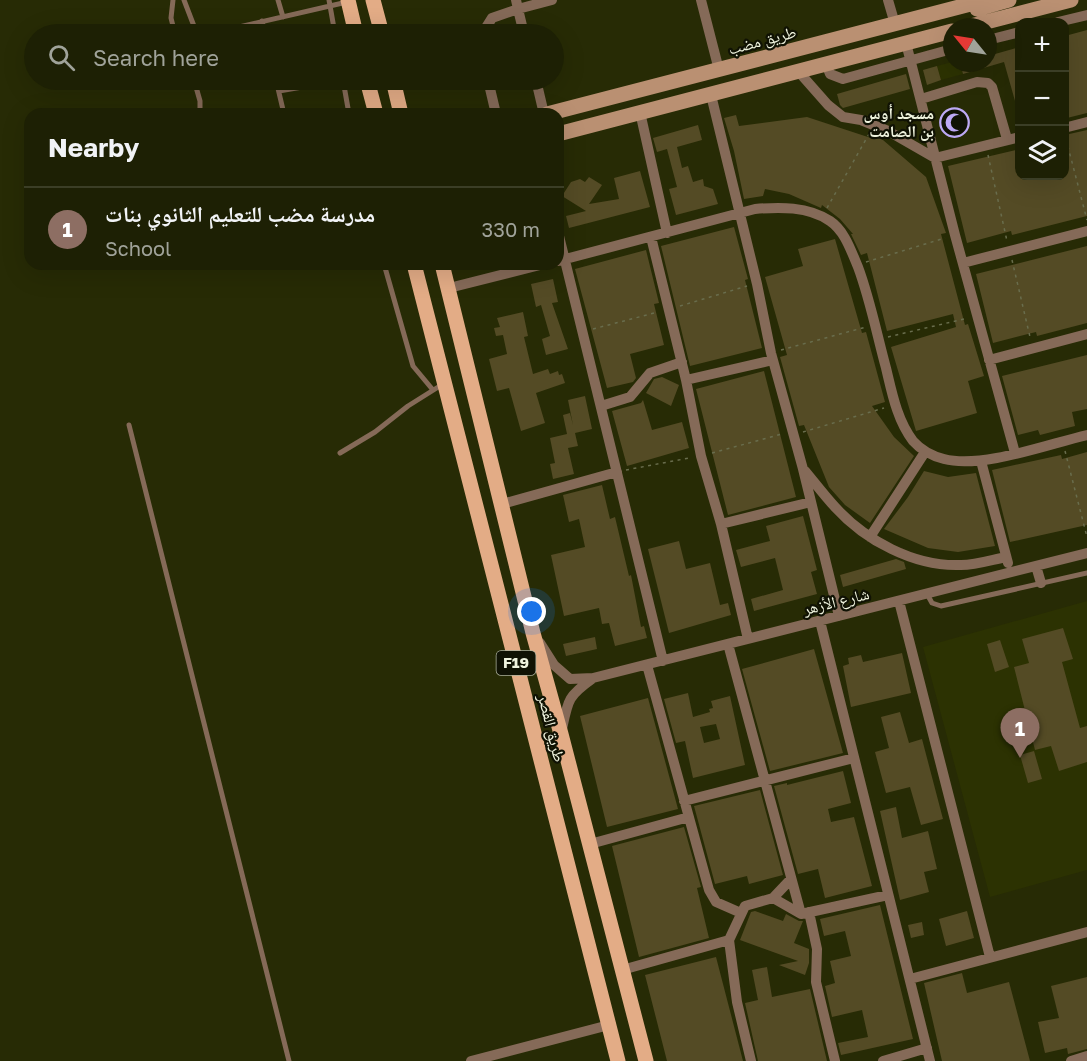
<!DOCTYPE html>
<html lang="en">
<head>
<meta charset="utf-8">
<style>
  body { margin:0; font-family:"Golos Text","Noto Naskh Arabic",sans-serif; background:#2a2d13; color:#f1f3f6 }
  .controls { position:absolute; right:18px; top:18px; display:grid; overflow:hidden; border-radius:12px; box-shadow:0 6px 24px #0002 }
  .controls button { width:54px; height:54px; display:grid; place-items:center; padding:0; border:0; border-bottom:2px solid #3b3e26; background:#1d2004; color:#f1f3f6; font:30px sans-serif }
  .compass { position:absolute; left:943px; top:18px; width:54px; height:54px; border-radius:50%; background:#1d2004; box-shadow:0 6px 24px #0002; rotate:300deg }
  .you { position:absolute; left:532px; top:612px; width:21px; height:21px; margin:-15px; border:4px solid #fff; border-radius:50%; background:#1a73e8; box-shadow:0 0 0 9px #1a73e833 }
  .badge { display:grid; place-items:center; width:39px; height:39px; border-radius:50%; background:#bda9f5; color:#fff; font-size:20px; font-weight:700 }
  .pin { position:absolute; translate:-50% -50px; filter:drop-shadow(0 2px 3px #0008) }
  .pin::after { content:''; position:absolute; top:32px; width:21px; height:18px; background:inherit; clip-path:polygon(0 0,100% 0,50% 100%) }
  .list { margin:0; padding:0; list-style:none }
  h2 { display:flex; justify-content:space-between; align-items:center; height:78px; margin:0; padding:0 24px; font-size:26px }
  h2 small { font-size:20px; font-weight:400; color:#a0a39a }
  .list li { display:grid; grid-template-columns:39px 1fr auto; gap:18px; align-items:center; box-sizing:border-box; height:84px; padding:0 24px; border-top:2px solid #3b3e26 }
  .list b { display:block; font-size:22px; white-space:nowrap }
  .list p { margin:0; font-size:20px; white-space:nowrap; color:#a0a39a }
  .list em { font-size:20px; font-style:normal; color:#a0a39a }
  .icon { flex:none; width:33px; height:33px; fill:none; stroke:currentColor; stroke-width:2; stroke-linecap:round; stroke-linejoin:round }
  .map { position:relative; flex:none; width:1087px; height:1061px; overflow:hidden }
  .search { position:absolute; background:#1d2004; box-shadow:0 6px 24px #0002; left:24px; top:24px; width:540px; height:66px; display:flex; align-items:center; gap:15px; box-sizing:border-box; padding:0 21px; border-radius:33px; color:#a0a39a; font-size:22px }
  .panel { position:absolute; background:#1d2004; box-shadow:0 6px 24px #0002; left:24px; top:108px; width:540px; height:162px; border-radius:18px }
  .map>svg:first-child { display:block }
  .built { fill:#2c3202 }
  .building { fill:#544b25; fill-rule:evenodd }
  .lines { fill:none; stroke-linecap:round; stroke-linejoin:round }
  .path { stroke:#696d4d; stroke-width:1.5; stroke-dasharray:3 4.5; stroke-linecap:butt }
  .service { stroke:#856a58; stroke-width:5 }
  .minor { stroke:#856a58; stroke-width:10 }
  .secondary { stroke:#ba9072; stroke-width:15 }
  .primary { stroke:#e3ac86; stroke-width:15 }
  .labels { text-anchor:middle; stroke-width:4.5; stroke-linejoin:round; paint-order:stroke }
  .shield { fill:#101204; stroke:#acb09d; stroke-width:1.5 }
  .shield-label { font-size:15px; font-weight:bold; fill:#eff3de }
  .street-label { font-size:16px; fill:#eff3de; stroke:#101204 }
  .poi-label { font-size:16px; font-weight:bold; fill:#eff3de; stroke:#101204; text-anchor:end }
</style>
</head>
<body>
<div class="map">
<svg width="1087" height="1061" viewBox="0 0 1087 1061">
  <rect width="100%" height="100%" fill="#272b05"/>
  <path class="built" d="M952,62L960,63L963,74L941,80L937,66Z
    M1087,601V870L990,897L923,647Z"/>
  <path class="building" d="M1087,30V113L1067,118L1065,109V36Z
    M1020,47V108H1017L1004,62L963,74L960,63H988V56Z
    M937,66L941,80L927,85L923,70Z
    M906,74L910,89L843,108L840,105L837,94Z
    M736,115L739,126L807,117L874,139L876,134L926,177L946,233L941,234L965,325L968,324L984,376L968,381L977,413L916,431L891,347L956,327L953,314L887,331L867,253L861,255L851,234H853L840,219L822,205L821,208L789,194L765,189L763,196L744,199L734,151L724,118Z
    M698,125L702,140L677,147L682,168L688,166L693,182L703,179L704,186L713,189L718,204L676,215L669,189L677,187L667,149L657,152L653,138Z
    M1087,130V216L1012,235L1011,231L967,243L948,166L1020,149V176H1065V135Z
    M640,171L650,207L569,228L566,216L586,211L562,196L571,182L580,179L585,182L589,177L602,185L589,204L619,199L614,178Z
    M734,227L748,279L745,280L762,348L690,366L661,246Z
    M835,239L862,333L866,332L885,402L872,406L894,437L914,456L870,523L845,505L829,487L804,425L799,426L780,357L787,355L765,277L803,266L798,249Z
    M1087,246V323L1037,336L1036,332L993,343L976,274Z
    M646,250L659,303L654,304L664,345L630,354L636,378L633,382L607,388L575,269Z
    M553,279L558,302L552,303L568,349L546,355L542,339L550,336L541,305L536,307L531,284Z
    M523,312L528,336L524,337L533,374L548,369L550,374L558,371L559,375L562,374L565,383L536,393L545,423L521,431L509,388L497,391L489,359L507,354L503,335L496,336L494,328L500,327L497,318Z
    M1087,355V409L1072,412L1075,426L1040,435L1038,430L1018,435L1002,376Z
    M764,371L796,497L728,515L696,389Z
    M662,377L679,385L671,406L646,393L654,379Z
    M585,396L592,429L575,433L578,446L568,448L574,474L553,479L550,464L555,463L550,438L567,434L563,415L570,413L573,425L568,400Z
    M643,400L652,430L682,422L689,448L627,466L612,411L641,403Z
    M1087,452V525L1010,542L992,470L1061,455L1062,459Z
    M924,471L948,477L976,473L995,546L958,552L928,548L884,529L908,497Z
    M602,485L610,519L615,517L629,576L631,575L641,627L644,626L647,638L615,646L609,623L602,624L599,608L564,616L551,555L585,547L579,519L569,522L563,495Z
    M803,516L817,570L811,572L817,594L754,611L751,599L783,590L775,558L741,567L736,550L770,541L766,526Z
    M679,541L686,569L710,563L720,605L728,603L731,615L669,633L648,549Z
    M896,559L904,562L906,569L843,587L840,575Z
    M1063,628L1073,659L1062,662L1080,728L1087,726V762L1059,771L1051,746L1035,750L1014,667L1029,663L1022,639Z
    M595,637L597,649L566,656L563,644Z
    M1000,640L1009,667L995,672L987,644Z
    M814,649L843,753L770,771L742,669Z
    M902,653L911,693L851,707L843,666L849,664L848,658L861,655L863,662Z
    M688,693L693,717L710,712L709,709L713,708L711,701L730,696L745,765L693,778L685,741L676,743L664,699ZM716,724L720,739L704,743L700,727Z
    M648,698L678,809L607,827L580,716Z
    M900,712L909,743L922,739L943,819L921,825L910,787L886,793L875,752L889,748L881,717Z
    M1034,751L1042,779L1028,783L1020,755Z
    M843,771L851,803L828,809L831,822L854,817L872,886L825,898L818,869L798,874L774,786L787,783V785Z
    M760,790L783,875L749,884L747,876L715,884L694,806Z
    M896,807L902,838L928,831L937,869L924,872L929,892L900,900L880,811Z
    M684,827L701,887L697,888L709,938L639,957L612,846Z
    M880,905L913,1039L841,1055L838,1043L868,1037L862,1010L832,1017L825,986L835,983L830,961L851,956L845,931L824,936L820,919Z
    M755,911L783,921L786,914L799,921H803L794,943L809,949V963L805,975L779,965L798,961L740,940L751,912Z
    M967,911L974,938L946,946L939,919Z
    M922,922L924,935L911,938L908,925Z
    M716,957L743,1061H667L645,975Z
    M767,967L772,997L810,989L827,1061H758L745,1003L758,1000L752,970Z
    M962,973L967,993L1009,982L1030,1061H942L924,983Z
    M1087,977V1049L1068,1054L1067,1048L1045,1053L1038,1022L1059,1018L1051,986Z"/>
  <g class="lines">
    <path class="path" d="M1066,139L1087,220
      M988,155L1007,241
      M827,208L869,134
      M1012,260L1030,337
      M866,262L945,238
      M680,306L747,286
      M593,329L658,312
      M888,337L968,318
      M781,350L866,327
      M803,432L884,408
      M1065,451L1087,537
      M712,453L782,434
      M626,470L689,458"/>
    <path class="service" d="M173,0L171,18L175,34
      M184,0L197,34
      M278,0L283,17
      M329,0L335,34
      M262,21L265,34
      M177,34L213,33L347,2
      M194,80L200,101V114
      M276,80L284,114
      M343,80L349,114
      M279,91L343,80
      M384,264L413,366L433,390
      M129,425L289,1061
      M340,453L375,432L408,406L443,384
      M927,594L932,603L941,606L1087,573"/>
    <path class="minor" d="M701,0L719,70
      M888,0L895,24
      M1058,22L1087,15
      M482,34L492,18L518,9L516,0
      M524,34L518,9L552,0
      M988,40L1020,32
      M906,43L955,235L1015,453
      M826,64L830,74L843,79L952,49
      M798,71L828,105L843,117L861,120L888,131L935,158L1020,137
      M488,80L496,114
      M536,80L544,114
      M711,95L757,284L771,353L803,469L839,616
      M921,99L977,82L988,83L992,87L1007,139
      M640,112L667,233
      M1064,128L1087,122
      M558,232L663,661
      M651,237L686,380L701,456L721,524L748,639
      M558,261L755,209C779,207 808,206 830,221C845,231 851,251 858,267C870,299 877,335 886,368C892,393 897,420 913,441C921,450 932,456 944,459C982,469 1048,444 1087,435
      M963,263L1087,231
      M449,288L544,264
      M989,360L1087,334
      M686,380L773,360
      M601,406L630,397L650,373L682,362
      M981,461L1008,563
      M805,471C815,483 824,495 835,507C865,540 914,567 961,565C976,565 991,560 1006,557
      M502,504L617,472
      M721,524L811,502
      M870,537L925,452
      M1036,566L1041,583
      M899,601L990,957
      M820,621L930,1061
      M540,643L554,665L570,679L593,678L1087,553
      M728,644L801,914
      M647,665L709,890L716,902L741,913
      M562,729C568,700 568,696 592,679
      M684,801L854,758
      M590,844L689,817
      M773,898L791,879
      M809,912L817,949L816,982L835,1061
      M622,970L729,940
      M910,979L1087,932
      M471,1061L609,1025
      M751,1061L737,1002L729,940L745,906L773,898L801,914L888,895
      M883,1061L927,1048
      M1071,1061L1087,1056"/>
    <path class="secondary" d="M977,9L1009,0
      M967,27L1071,0
      M547,114L986,0
      M558,134L952,31"/>
    <path class="primary" d="M348,0L356,34
      M373,0L382,34
      M367,80L376,114
      M393,80L401,114
      M414,264L618,1061
      M442,264L533,633L561,734L646,1061"/>
  </g>
  <defs>
    <symbol id="mosque-ring" viewBox="-11 -11 22 22"><circle r="9.5" fill="#101204" stroke="#bda9f5" stroke-width="1.5"/><path d="M3.5-4.9A6 6 0 1 0 3.5 4.9A5 5 0 1 1 3.5-4.9Z" fill="#bda9f5"/></symbol>
  </defs>
  <g fill-rule="evenodd">
    <use href="#mosque-ring" x="938" y="106" width="33" height="33"/>
  </g>
  <g class="labels">
    <rect class="shield" x="496.5" y="651" width="39" height="24" rx="4.5"/>
    <g class="shield-label">
      <text x="516" y="668">F19</text>
    </g>
    <g class="street-label">
      <text transform="translate(762 40) rotate(-15)" y="6">طريق مضب</text>
      <text transform="translate(836 601) rotate(-14)" y="6">شارع الأزهر</text>
      <text transform="translate(552 728) rotate(76)" y="6">طريق القصر</text>
    </g>
    <g class="poi-label">
      <text x="934" y="119">مسجد أوس<tspan x="934" dy="18">بن الصامت</tspan></text>
    </g>
  </g>
</svg>
<div class="controls">
<button>+</button>
<button>−</button>
<button><svg class="icon" aria-label="layers" viewBox="0 0 24 24"><path d="M12 4l9 5-9 5-9-5zM3 14l9 5 9-5"/></svg></button>
</div>
<svg class="compass" viewBox="-18 -18 36 36"><path d="M0-13l5 13h-10z" fill="#e53935"/><path d="M0 13l5-13h-10z" fill="#a0a39a"/></svg>
<div class="you"></div>
<div class="pin badge" style="left:1020px;top:758px;background:#8d6e63">1</div>
<div class="search"><svg class="icon" aria-label="search" viewBox="0 0 24 24"><circle cx="10" cy="10" r="6"/><path d="M15 15l6 6"/></svg>Search here</div>
<section class="panel">
<h2>Nearby<small></small></h2>
<ul class="list">
<li><span class="badge" style="background:#8d6e63">1</span><div><b>مدرسة مضب للتعليم الثانوي بنات</b><p>School</p></div><em>330 m</em></li>
</ul>
</section>
</div>
</body>
</html>
